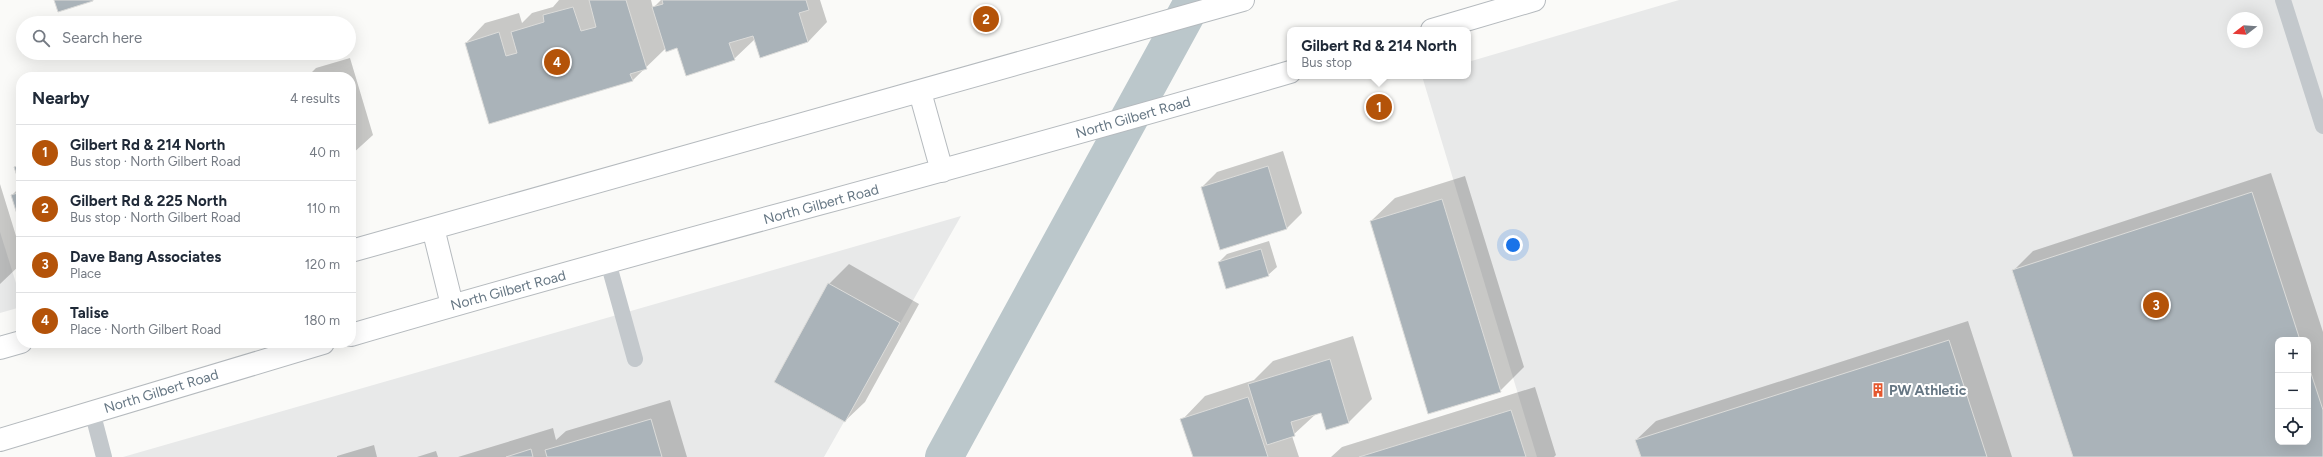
<!DOCTYPE html>
<html lang="en">
<head>
<meta charset="utf-8">
<style>
  body { margin:0; font-family:Figtree,sans-serif; background:#f2f2f3; color:#1f2937 }
  .controls { position:absolute; right:12px; bottom:12px; display:grid; overflow:hidden; border-radius:8px; box-shadow:0 4px 16px #0002 }
  .controls button { width:36px; height:36px; display:grid; place-items:center; padding:0; border:0; border-bottom:1px solid #e0e1e3; background:#fff; color:#1f2937; font:20px sans-serif }
  .compass { position:absolute; left:2227px; top:12px; width:36px; height:36px; border-radius:50%; background:#fff; box-shadow:0 4px 16px #0002; rotate:253deg }
  .you { position:absolute; left:1513px; top:245px; width:14px; height:14px; margin:-10px; border:3px solid #fff; border-radius:50%; background:#1a73e8; box-shadow:0 0 0 6px #1a73e833 }
  .badge { display:grid; place-items:center; width:26px; height:26px; border-radius:50%; background:#b45309; color:#fff; font-size:13px; font-weight:700 }
  .pin { position:absolute; translate:-50% -50%; border:2px solid #fff; box-shadow:0 1px 4px #0006 }
  .popup { position:absolute; left:1287px; top:27px; width:184px; height:52px; box-sizing:border-box; display:grid; place-content:center; border-radius:8px; background:#fff; filter:drop-shadow(0 1px 3px #0005); font-size:13px; white-space:nowrap; color:#747a83 }
  .popup b { font-size:15px; color:#1f2937 }
  .popup::after { content:''; position:absolute; left:50%; top:100%; margin-left:-8px; border:8px solid transparent; border-top-color:#fff }
  .list { margin:0; padding:0; list-style:none }
  h2 { display:flex; justify-content:space-between; align-items:center; height:52px; margin:0; padding:0 16px; font-size:17px }
  h2 small { font-size:13px; font-weight:400; color:#747a83 }
  .list li { display:grid; grid-template-columns:26px 1fr auto; gap:12px; align-items:center; box-sizing:border-box; height:56px; padding:0 16px; border-top:1px solid #e0e1e3 }
  .list b { display:block; font-size:15px; white-space:nowrap }
  .list p { margin:0; font-size:13px; white-space:nowrap; color:#747a83 }
  .list em { font-size:13px; font-style:normal; color:#747a83 }
  .icon { flex:none; width:22px; height:22px; fill:none; stroke:currentColor; stroke-width:2; stroke-linecap:round; stroke-linejoin:round }
  .map { position:relative; flex:none; width:2323px; height:457px; overflow:hidden }
  .search { position:absolute; background:#fff; box-shadow:0 4px 16px #0002; left:16px; top:16px; width:340px; height:44px; display:flex; align-items:center; gap:10px; box-sizing:border-box; padding:0 14px; border-radius:22px; color:#747a83; font-size:15px }
  .panel { position:absolute; background:#fff; box-shadow:0 4px 16px #0002; left:16px; top:72px; width:340px; height:276px; border-radius:16px }
  .map>svg:first-child { display:block }
  .built { fill:#e8e9e9; fill-rule:evenodd }
  .shadow { fill:#0003; fill-rule:evenodd }
  .lines { fill:none; stroke-linecap:round; stroke-linejoin:round }
  .canal { stroke:#bbc7cb; stroke-width:38 }
  .building { fill:#aab3b9; stroke:#dcdcda }
  .primary-casing { stroke:#b5babe; stroke-width:24 }
  .lane { stroke:#c3c8cc; stroke-width:16 }
  .primary { stroke:#fff; stroke-width:22 }
  .labels { text-anchor:middle; stroke-width:4; stroke-linejoin:round; paint-order:stroke }
  .street-label { font-size:14px; fill:#657683; stroke:#fff }
  .poi-label { font-size:14px; font-weight:bold; fill:#657683; stroke:#fff; text-anchor:start }
</style>
</head>
<body>
<div class="map">
<svg width="2323" height="457" viewBox="0 0 2323 457">
  <rect width="100%" height="100%" fill="#fafaf8"/>
  <path class="built" d="M1679,0H2323V457H1537L1422,76H1468V62ZM2233,18H2257V42H2233ZM2278,340H2308V442H2278Z
    M961,216L824,457H123Z
    M0,232L21,299V307L0,313Z"/>
  <path class="shadow" d="M559,0H651L653,8L661,0H820L827,22L808,42L755,39L734,59L678,46L666,48L632,81L489,123L466,43L485,23L519,13L522,23L532,13L553,7Z
    M350,58L373,135L351,155V77H307L316,68Z
    M300,74L301,77H290Z
    M1283,151L1302,213L1287,228L1202,187L1217,172Z
    M21,162V185L15,167Z
    M2271,173L2323,332V457H2074L2014,270L2033,251ZM2278,340H2308V442H2278Z
    M1465,176L1524,367L1500,391L1371,221L1395,198Z
    M0,184L21,252V264L0,284Z
    M21,186V223L12,195Z
    M1269,241L1277,267L1268,275L1219,262L1227,254Z
    M849,264L919,304L865,402L845,421L829,284Z
    M1968,321L2012,457H1642L1636,440L1656,421Z
    M1353,336L1372,399L1349,422L1322,412L1317,413L1292,436L1299,457H1194L1182,420L1205,396L1254,380L1273,361Z
    M1535,387L1556,455L1554,457H1331L1342,447Z
    M670,400L687,457H458L553,428L556,440L566,431Z
    M374,445L377,457H337V456Z
    M436,451L438,457H417Z"/>
  <g class="lines">
    <path class="canal" d="M944,457L1194,0"/>
  </g>
  <path class="building" d="M54,0H93V1L58,12Z
    M589,0H626L647,69L630,74L633,81L489,124L465,43L499,32L506,56L517,53L511,32L544,22L543,15L573,7L581,31L596,27Z
    M662,0H806L809,10L799,13L808,42L760,58L753,36L729,43L735,60L686,76L677,48L666,52L652,7L663,4Z
    M21,165V188L14,167Z
    M1268,166L1287,229L1220,250L1201,187Z
    M21,192V227L11,195Z
    M2252,192L2300,340H2278V442H2308V364L2323,410V457H2073L2012,270Z
    M1442,199L1501,392L1428,414L1370,221Z
    M1261,249L1269,276L1226,289L1218,262Z
    M828,283L900,323L845,422L774,382Z
    M1949,340L1987,457H1641L1635,440Z
    M1330,359L1349,423L1326,430L1321,413L1291,422L1295,436L1267,445L1248,384Z
    M1248,397L1268,457H1193L1180,419Z
    M1511,410L1526,457H1359Z
    M651,419L662,457H547L545,450Z
    M531,449L533,457H506Z"/>
  <g class="lines">
    <defs>
      <path id="primary" d="M1432,30L1534,0
        M920,92L942,171
        M433,228L452,305
        M351,251L1243,0
        M351,335C663,243 978,164 1290,72
        M0,348L21,342
        M0,440L323,343"/>
    </defs>
    <use href="#primary" class="primary-casing"/>
    <path class="lane" d="M2283,0L2323,126
      M608,262L635,359
      M92,411L104,457"/>
    <use href="#primary" class="primary"/>
  </g>
  <defs>
    <symbol id="building-bare" viewBox="-9 -9 18 18"><path d="M-4-6H4V6H1V3H-1V6H-4ZM-2.5-4.3h1.7v1.8h-1.7ZM.8-4.3h1.7v1.8H.8ZM-2.5-1h1.7V.8h-1.7ZM.8-1h1.7V.8H.8Z" fill="#e4572e" stroke="#fff" stroke-width="2.5" paint-order="stroke"/></symbol>
  </defs>
  <g fill-rule="evenodd">
    <use href="#building-bare" x="1868" y="380" width="20" height="20"/>
  </g>
  <g class="labels">
    <g class="street-label">
      <text transform="translate(1133 117) rotate(-16)" y="5">North Gilbert Road</text>
      <text transform="translate(821 204) rotate(-15)" y="5">North Gilbert Road</text>
      <text transform="translate(508 290) rotate(-15)" y="5">North Gilbert Road</text>
      <text transform="translate(161 391) rotate(-17)" y="5">North Gilbert Road</text>
    </g>
    <g class="poi-label">
      <text x="1889" y="395">PW Athletic</text>
    </g>
  </g>
</svg>
<div class="controls">
<button>+</button>
<button>−</button>
<button><svg class="icon" aria-label="locate" viewBox="0 0 24 24"><circle cx="12" cy="12" r="6"/><path d="M12 2v4M12 18v4M2 12h4M18 12h4"/></svg></button>
</div>
<svg class="compass" viewBox="-18 -18 36 36"><path d="M0-13l5 13h-10z" fill="#e53935"/><path d="M0 13l5-13h-10z" fill="#747a83"/></svg>
<div class="you"></div>
<div class="pin badge" style="left:1379px;top:107px">1</div>
<div class="popup"><b>Gilbert Rd &amp; 214 North</b>Bus stop</div>
<div class="pin badge" style="left:986px;top:19px">2</div>
<div class="pin badge" style="left:2156px;top:305px">3</div>
<div class="pin badge" style="left:557px;top:62px">4</div>
<div class="search"><svg class="icon" aria-label="search" viewBox="0 0 24 24"><circle cx="10" cy="10" r="6"/><path d="M15 15l6 6"/></svg>Search here</div>
<section class="panel">
<h2>Nearby<small>4 results</small></h2>
<ul class="list">
<li><span class="badge">1</span><div><b>Gilbert Rd &amp; 214 North</b><p>Bus stop · North Gilbert Road</p></div><em>40 m</em></li>
<li><span class="badge">2</span><div><b>Gilbert Rd &amp; 225 North</b><p>Bus stop · North Gilbert Road</p></div><em>110 m</em></li>
<li><span class="badge">3</span><div><b>Dave Bang Associates</b><p>Place</p></div><em>120 m</em></li>
<li><span class="badge">4</span><div><b>Talise</b><p>Place · North Gilbert Road</p></div><em>180 m</em></li>
</ul>
</section>
</div>
</body>
</html>
